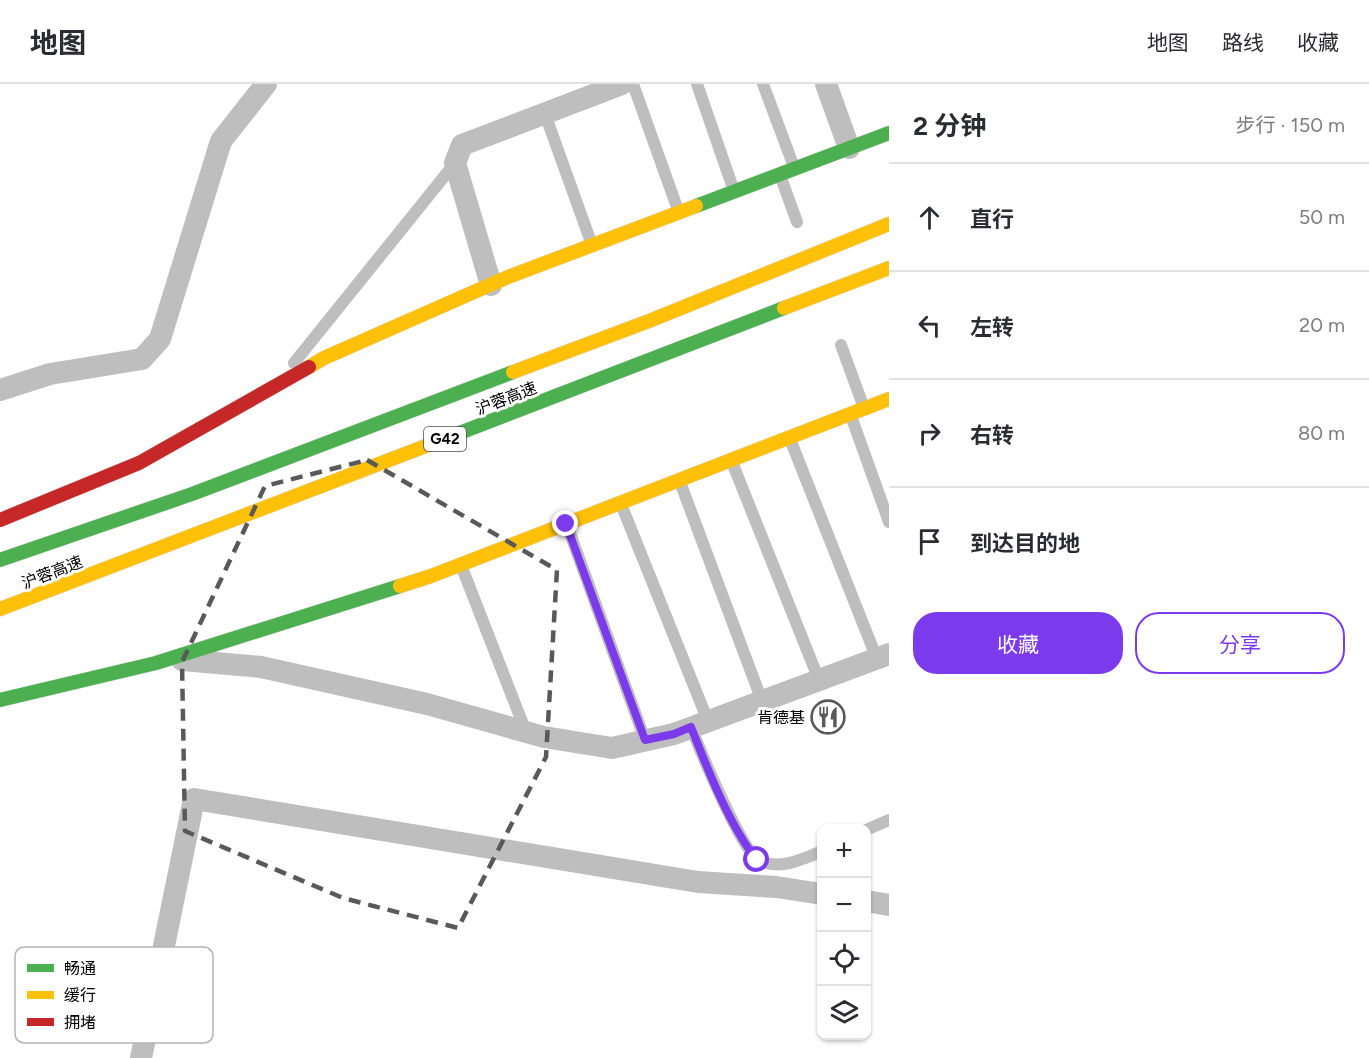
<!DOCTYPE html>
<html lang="zh">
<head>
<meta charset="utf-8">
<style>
  body { margin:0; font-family:Figtree,"Noto Sans SC",sans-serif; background:#f2f2f3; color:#2b2b33 }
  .controls { position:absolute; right:18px; bottom:18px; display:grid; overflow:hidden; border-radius:12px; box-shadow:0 2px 4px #0004 }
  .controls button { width:54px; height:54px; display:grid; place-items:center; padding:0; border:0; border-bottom:2px solid #e1e1e2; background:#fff; color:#2b2b33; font:30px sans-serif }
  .stop { position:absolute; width:18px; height:18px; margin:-14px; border:4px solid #7c3aed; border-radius:50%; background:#fff }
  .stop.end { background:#7c3aed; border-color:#fff; box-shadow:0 2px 6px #0008 }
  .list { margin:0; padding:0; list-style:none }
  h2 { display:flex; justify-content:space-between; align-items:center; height:78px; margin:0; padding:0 24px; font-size:26px }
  h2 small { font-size:20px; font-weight:400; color:#7c7c81 }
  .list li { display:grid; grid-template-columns:39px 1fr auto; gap:18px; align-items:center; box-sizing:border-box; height:108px; padding:0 24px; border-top:2px solid #e1e1e2 }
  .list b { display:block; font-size:22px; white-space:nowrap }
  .list em { font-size:20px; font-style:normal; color:#7c7c81 }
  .actions { display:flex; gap:12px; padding:18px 24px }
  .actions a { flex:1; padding:14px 0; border:2px solid #7c3aed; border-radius:24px; text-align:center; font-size:21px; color:#7c3aed }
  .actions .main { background:#7c3aed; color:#fff }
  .icon { flex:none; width:33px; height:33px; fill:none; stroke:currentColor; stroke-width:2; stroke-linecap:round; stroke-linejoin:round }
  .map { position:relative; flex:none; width:889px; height:974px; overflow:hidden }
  header { display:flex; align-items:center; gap:36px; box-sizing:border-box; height:84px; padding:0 30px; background:#fff; border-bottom:2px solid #e1e1e2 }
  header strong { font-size:28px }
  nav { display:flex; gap:33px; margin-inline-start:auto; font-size:21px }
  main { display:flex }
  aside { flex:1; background:#fff }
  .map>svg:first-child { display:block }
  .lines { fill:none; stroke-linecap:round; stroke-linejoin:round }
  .fast-casing { stroke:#dbdbdb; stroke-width:15 }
  .slow-casing { stroke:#dbdbdb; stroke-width:15 }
  .jam-casing { stroke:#dbdbdb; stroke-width:15 }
  .lane { stroke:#bebebe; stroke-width:12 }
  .street { stroke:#bebebe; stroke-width:22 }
  .fast { stroke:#4caf50; stroke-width:14 }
  .slow { stroke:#ffc107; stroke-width:14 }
  .jam { stroke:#c62828; stroke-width:14 }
  .route { stroke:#7c3aed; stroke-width:8 }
  .marked { fill:none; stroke:#595959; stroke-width:4.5; stroke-dasharray:12 8; stroke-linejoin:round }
  .labels { text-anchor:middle; stroke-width:6; stroke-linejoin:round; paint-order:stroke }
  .shield { fill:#fff; stroke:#4c4c4c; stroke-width:1.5 }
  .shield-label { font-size:15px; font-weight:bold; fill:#000 }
  .street-label { font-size:16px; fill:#000; stroke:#fff }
  .poi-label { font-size:16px; fill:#000; stroke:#fff; text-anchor:end }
  .key { fill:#fff; stroke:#b2b2b2; stroke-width:1.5 }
  .key-label { font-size:16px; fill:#000 }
</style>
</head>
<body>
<header>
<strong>地图</strong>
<nav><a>地图</a><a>路线</a><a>收藏</a></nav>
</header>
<main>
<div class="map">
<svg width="889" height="974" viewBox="0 0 889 974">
  <rect width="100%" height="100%" fill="#fff"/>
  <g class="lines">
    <defs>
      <path id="fast" d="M696,122L889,49
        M431,360L784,224
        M0,476L192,410L513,288
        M0,616L156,579L400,502"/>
      <path id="slow" d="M784,224L889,184
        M309,283L324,274L508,193L696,122
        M513,288L649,237L889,140
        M400,502L431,492L889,315
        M0,525L431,360"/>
      <path id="jam" d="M0,436L139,379L309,283"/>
    </defs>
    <use href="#fast" class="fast-casing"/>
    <use href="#slow" class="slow-casing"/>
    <use href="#jam" class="jam-casing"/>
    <path class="lane" d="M633,0L678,126
      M697,0L734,107
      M763,0L794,83
      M545,30L592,161
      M780,91L797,138
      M841,261L864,324
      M294,279L455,79
      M851,332L889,438
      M790,355L877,575
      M732,378L819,596
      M680,398L762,617
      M621,420L708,637
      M567,441L645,656
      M461,481L526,648
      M691,643C700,666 742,768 759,776C778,787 804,775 822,767
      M866,746L889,736"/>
    <path class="street" d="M826,0L849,64
      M491,201L455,79L462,61L622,0
      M0,306L50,290L142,275L160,255L221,57L266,0
      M182,576L261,583L427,620L544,653L612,664L674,650L889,570
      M866,817L889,821
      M141,974L194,715L698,798L776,803L822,810"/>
    <use href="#fast" class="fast"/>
    <use href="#slow" class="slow"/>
    <use href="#jam" class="jam"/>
  </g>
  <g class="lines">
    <path class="route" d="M566,440L645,656L674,650L691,643C707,684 730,743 757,776"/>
  </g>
  <path class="marked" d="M367,376L557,486L546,673L458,844L343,814L185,747L182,578L265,402Z"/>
  <defs>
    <symbol id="restaurant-ring" viewBox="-11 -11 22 22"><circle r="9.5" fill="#fff" stroke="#595959" stroke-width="1.5"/><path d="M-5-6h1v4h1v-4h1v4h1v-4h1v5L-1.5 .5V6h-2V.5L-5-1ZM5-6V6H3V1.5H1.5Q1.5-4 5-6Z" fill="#595959"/></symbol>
  </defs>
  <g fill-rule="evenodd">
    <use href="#restaurant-ring" x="809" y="614" width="38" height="38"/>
  </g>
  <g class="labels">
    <rect class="shield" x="424" y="343" width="42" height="24" rx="4.5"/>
    <g class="shield-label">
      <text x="445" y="360">G42</text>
    </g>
    <g class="street-label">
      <text transform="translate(506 314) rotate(-21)" y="6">沪蓉高速</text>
      <text transform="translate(52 488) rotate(-21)" y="6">沪蓉高速</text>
    </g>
    <g class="poi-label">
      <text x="805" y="639">肯德基</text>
    </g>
  </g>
  <rect x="15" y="863" width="198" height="96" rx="9" class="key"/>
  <rect x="27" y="880" width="27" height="8" fill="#4caf50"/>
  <rect x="27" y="907" width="27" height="8" fill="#ffc107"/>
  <rect x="27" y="934" width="27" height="8" fill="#c62828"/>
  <g class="key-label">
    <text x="64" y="890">畅通</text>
    <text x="64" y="917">缓行</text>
    <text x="64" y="944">拥堵</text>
  </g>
</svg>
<div class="controls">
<button>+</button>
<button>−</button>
<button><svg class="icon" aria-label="locate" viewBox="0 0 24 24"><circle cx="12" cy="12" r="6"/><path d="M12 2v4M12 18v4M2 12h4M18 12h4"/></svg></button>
<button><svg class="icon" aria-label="layers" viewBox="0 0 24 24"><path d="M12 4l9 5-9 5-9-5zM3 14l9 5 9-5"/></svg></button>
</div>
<div class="stop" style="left:757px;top:776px"></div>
<div class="stop end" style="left:566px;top:440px"></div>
</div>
<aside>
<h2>2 分钟<small>步行 · 150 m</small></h2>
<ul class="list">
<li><svg class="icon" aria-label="ahead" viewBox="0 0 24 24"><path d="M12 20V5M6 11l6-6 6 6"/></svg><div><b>直行</b></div><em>50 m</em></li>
<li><svg class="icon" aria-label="left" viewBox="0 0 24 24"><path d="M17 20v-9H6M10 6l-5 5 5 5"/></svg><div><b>左转</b></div><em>20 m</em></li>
<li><svg class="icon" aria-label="right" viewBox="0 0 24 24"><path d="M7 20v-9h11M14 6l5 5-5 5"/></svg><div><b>右转</b></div><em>80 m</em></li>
<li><svg class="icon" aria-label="arrive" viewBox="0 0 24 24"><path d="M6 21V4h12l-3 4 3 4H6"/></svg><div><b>到达目的地</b></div></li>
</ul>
<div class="actions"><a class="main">收藏</a><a>分享</a></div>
</aside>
</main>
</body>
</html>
